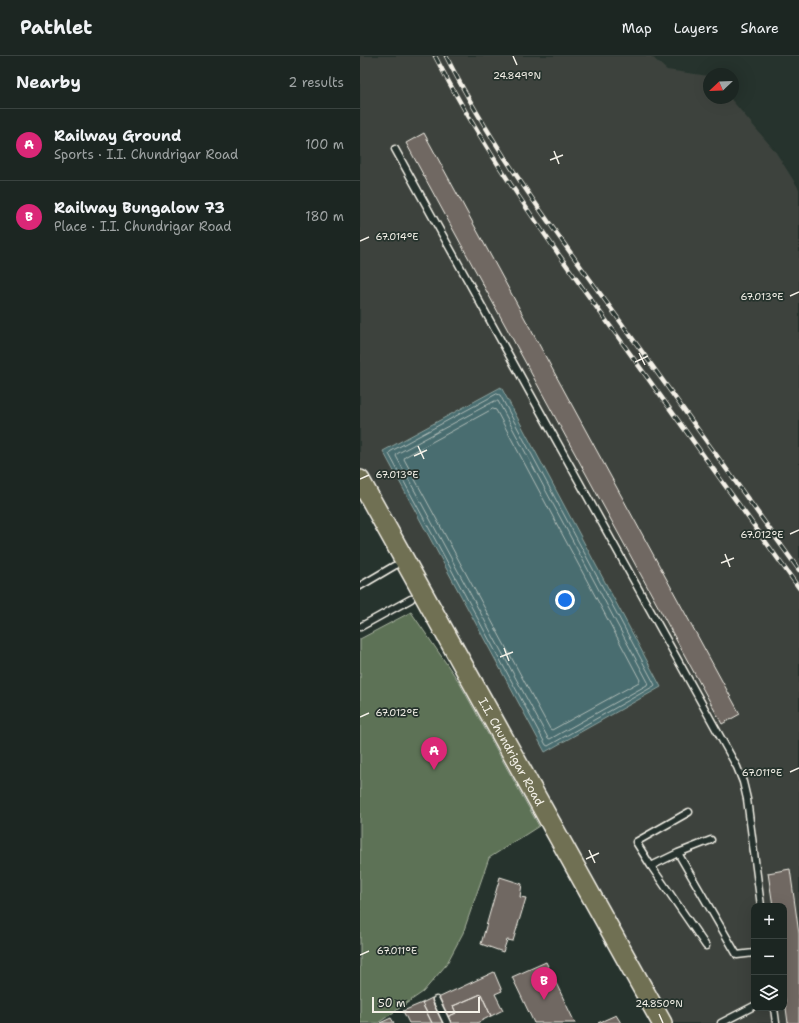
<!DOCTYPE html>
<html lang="en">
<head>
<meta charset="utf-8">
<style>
  body { margin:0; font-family:"Shantell Sans",sans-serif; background:#252e2a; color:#f1f3f6 }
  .controls { position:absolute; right:12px; bottom:12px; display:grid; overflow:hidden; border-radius:8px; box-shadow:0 4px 16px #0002 }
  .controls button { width:36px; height:36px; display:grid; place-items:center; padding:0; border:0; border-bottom:1px solid #3a4340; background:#1c2622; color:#f1f3f6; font:20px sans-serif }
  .compass { position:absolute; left:343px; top:12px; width:36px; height:36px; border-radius:50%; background:#1c2622; box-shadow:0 4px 16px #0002; rotate:247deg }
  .scale { position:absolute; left:12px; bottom:10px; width:108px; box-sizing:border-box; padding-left:4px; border:2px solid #f4f1e8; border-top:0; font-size:11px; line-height:14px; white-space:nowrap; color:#f4f1e8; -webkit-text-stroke:3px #26332d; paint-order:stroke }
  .you { position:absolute; left:205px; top:544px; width:14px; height:14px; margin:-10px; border:3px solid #fff; border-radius:50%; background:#1a73e8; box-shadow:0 0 0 6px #1a73e833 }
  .badge { display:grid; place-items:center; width:26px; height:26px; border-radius:50%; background:#db2777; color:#fff; font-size:13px; font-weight:700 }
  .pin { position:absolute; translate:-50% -33px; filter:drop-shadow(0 1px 2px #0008) }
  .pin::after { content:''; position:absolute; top:21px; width:14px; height:12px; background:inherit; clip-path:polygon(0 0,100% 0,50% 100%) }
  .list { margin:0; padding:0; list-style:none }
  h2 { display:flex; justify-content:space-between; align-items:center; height:52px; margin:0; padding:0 16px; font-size:17px }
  h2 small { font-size:13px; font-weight:400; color:#a0a5a5 }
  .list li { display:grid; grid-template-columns:26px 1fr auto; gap:12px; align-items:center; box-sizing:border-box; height:72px; padding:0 16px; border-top:1px solid #3a4340 }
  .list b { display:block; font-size:15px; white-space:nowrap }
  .list p { margin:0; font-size:13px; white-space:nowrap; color:#a0a5a5 }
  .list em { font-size:13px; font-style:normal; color:#a0a5a5 }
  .icon { flex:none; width:22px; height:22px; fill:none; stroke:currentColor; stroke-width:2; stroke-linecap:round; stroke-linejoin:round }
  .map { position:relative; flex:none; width:439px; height:967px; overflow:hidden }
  header { display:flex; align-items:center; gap:24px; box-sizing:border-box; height:56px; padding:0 20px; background:#1c2622; border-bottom:1px solid #3a4340 }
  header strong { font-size:19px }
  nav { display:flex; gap:22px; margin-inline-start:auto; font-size:14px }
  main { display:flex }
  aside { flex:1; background:#1c2622 }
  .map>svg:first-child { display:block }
  .built { fill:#3c433d; fill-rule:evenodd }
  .green { fill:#5d7256; stroke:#a8b29f }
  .water { fill:#496d6f; stroke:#8da29f }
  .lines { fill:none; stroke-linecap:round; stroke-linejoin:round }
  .shore { stroke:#b0bcb8; stroke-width:1 }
  .building { fill:#706762; stroke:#f4f1e8 }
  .lane-casing { stroke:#f4f1e8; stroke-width:9 }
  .primary-casing { stroke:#f4f1e8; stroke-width:22 }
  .lane { stroke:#26332d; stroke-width:6 }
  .primary { stroke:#706f52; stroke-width:19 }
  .rail-casing { stroke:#f4f1e8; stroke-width:4.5 }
  .rail { stroke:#26332d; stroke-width:3; stroke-dasharray:9; stroke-linecap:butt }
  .ticks { fill:none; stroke:#f4f1e8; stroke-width:1.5 }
  .labels { text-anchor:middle; stroke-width:3.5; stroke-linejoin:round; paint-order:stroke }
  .street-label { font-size:12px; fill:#f4f1e8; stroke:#26332d }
  .ticks-label { font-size:10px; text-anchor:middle; fill:#f4f1e8; stroke:#26332d; stroke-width:3.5; stroke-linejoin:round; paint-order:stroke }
</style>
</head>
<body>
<header>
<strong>Pathlet</strong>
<nav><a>Map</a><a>Layers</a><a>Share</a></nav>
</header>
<main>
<aside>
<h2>Nearby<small>2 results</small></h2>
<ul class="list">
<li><span class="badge">A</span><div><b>Railway Ground</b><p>Sports · I.I. Chundrigar Road</p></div><em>100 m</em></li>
<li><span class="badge">B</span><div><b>Railway Bungalow 73</b><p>Place · I.I. Chundrigar Road</p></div><em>180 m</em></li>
</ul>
</aside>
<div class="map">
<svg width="439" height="967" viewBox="0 0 439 967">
  <rect width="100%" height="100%" fill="#26332d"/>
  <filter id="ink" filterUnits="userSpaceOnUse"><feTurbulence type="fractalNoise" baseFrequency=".025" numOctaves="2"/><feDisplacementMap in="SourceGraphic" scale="8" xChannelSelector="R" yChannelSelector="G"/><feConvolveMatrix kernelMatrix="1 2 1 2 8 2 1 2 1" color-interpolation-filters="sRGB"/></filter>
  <g filter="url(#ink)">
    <path class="built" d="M0,0H291L307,14L349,20V42H370L415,95L439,133V967H302L0,424ZM394,850H424V952H394Z"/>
    <path class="green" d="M51,556L99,626L179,770L129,802L103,877L86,909L63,936L18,967H0V583Z"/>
    <path class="water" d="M141,331L301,631L185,696L23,395Z"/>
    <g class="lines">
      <path class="shore" d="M137,338L140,339L295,629L294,630L188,690L186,689L29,398L30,396Z
        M135,345H138L288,626L287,629L190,683L188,682L36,400L37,398Z
        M133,353L136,354L280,624L279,626L192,674L190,673L44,403L45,401Z"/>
    </g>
    <path class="building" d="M64,77L380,658L362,668L46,87Z
      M430,813L439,878V967H428L424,937V850H413L408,817Z
      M140,821L162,828L160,841L166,842L153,885L147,884L143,896L121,888Z
      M186,906L215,967H174L152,921Z
      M134,916L142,935L135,938L143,954L131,960L121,938L93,950L96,957L87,961L78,942Z
      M121,938L131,960L117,967H90L87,961L96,957L93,950Z
      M72,942L84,967H72L62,947Z
      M62,947L72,967H49L43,955Z
      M256,959L261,967H238Z
      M31,962L34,967H20Z"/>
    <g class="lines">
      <defs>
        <path id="lane" d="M35,93L377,711L383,726L387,743L401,850
          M0,530L34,510
          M0,571L51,543
          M329,756L276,786L291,810L318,797L377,899L394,897
          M318,797L351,784
          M291,810L346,890
          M76,944L87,967
          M414,952L416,967
          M361,967L394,950"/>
        <g id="primary">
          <path id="s1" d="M0,424L302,967"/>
        </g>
      </defs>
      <use href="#lane" class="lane-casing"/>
      <use href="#primary" class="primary-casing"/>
      <use href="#lane" class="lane"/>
      <use href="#primary" class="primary"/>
      <defs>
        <path id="rail" d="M75,0C125,97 189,186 253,274C315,360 377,446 439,532
          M86,0C130,88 189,167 247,247C311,336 375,425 439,514"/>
      </defs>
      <use href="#rail" class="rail-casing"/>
      <use href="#rail" class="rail"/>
    </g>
  </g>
  <path class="ticks" d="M153,0L157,9M194,95L199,108M190,104L203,99M0,185L9,181M430,240L439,236M279,297L285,309M275,306L288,300M58,390L64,403M54,400L67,394M0,423L9,419M430,478L439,474M365,498L370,511M361,507L374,502M144,592L149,605M140,601L153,596M0,661L9,657M430,716L439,712M229,794L235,807M226,803L239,797M0,899L9,895M299,958L303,967"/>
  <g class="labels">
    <g class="street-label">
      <text dy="4" stroke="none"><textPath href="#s1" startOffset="311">I.I. Chundrigar Road</textPath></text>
    </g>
  </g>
  <g class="ticks-label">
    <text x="157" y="23">24.849°N</text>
    <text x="37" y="184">67.014°E</text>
    <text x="402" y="244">67.013°E</text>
    <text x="37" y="422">67.013°E</text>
    <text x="402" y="482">67.012°E</text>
    <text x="37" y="660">67.012°E</text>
    <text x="402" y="720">67.011°E</text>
    <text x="37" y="898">67.011°E</text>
    <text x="299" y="951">24.850°N</text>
  </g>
</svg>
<div class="controls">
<button>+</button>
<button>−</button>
<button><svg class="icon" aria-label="layers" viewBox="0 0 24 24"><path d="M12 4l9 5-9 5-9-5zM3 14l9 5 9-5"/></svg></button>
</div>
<svg class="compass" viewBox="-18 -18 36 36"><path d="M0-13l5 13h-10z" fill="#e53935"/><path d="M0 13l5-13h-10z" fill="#a0a5a5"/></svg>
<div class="scale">50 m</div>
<div class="you"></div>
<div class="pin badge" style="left:74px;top:714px">A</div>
<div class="pin badge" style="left:184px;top:944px">B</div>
</div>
</main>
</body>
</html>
